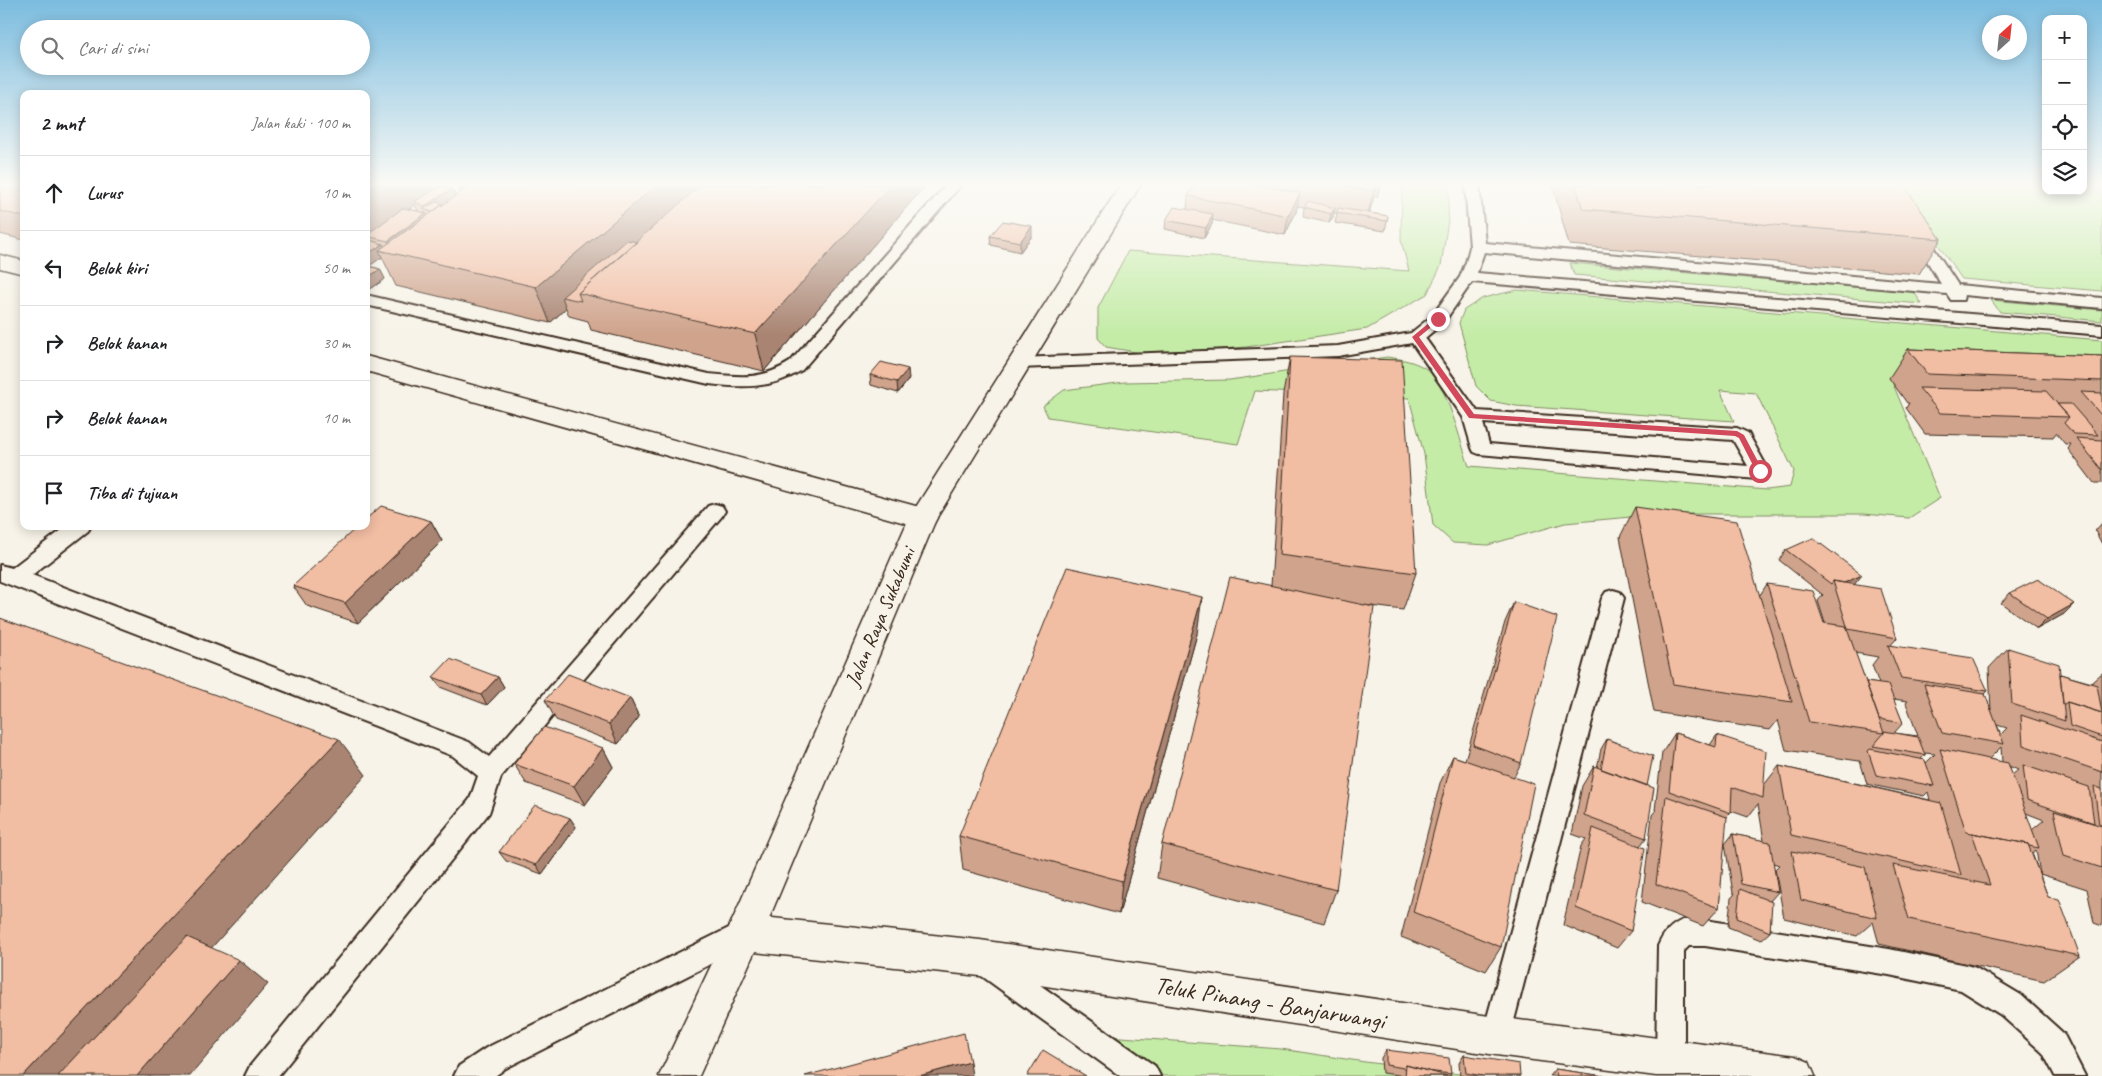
<!DOCTYPE html>
<html lang="id">
<head>
<meta charset="utf-8">
<style>
  body { margin:0; font-family:Caveat,sans-serif; background:#f2f2f2; color:#202124 }
  .controls { position:absolute; right:15px; top:15px; display:grid; overflow:hidden; border-radius:10px; box-shadow:0 2px 12px #0003 }
  .controls button { width:45px; height:45px; display:grid; place-items:center; padding:0; border:0; border-bottom:1px solid #e0e0e0; background:#fff; color:#202124; font:25px sans-serif }
  .compass { position:absolute; left:1982px; top:15px; width:45px; height:45px; border-radius:50%; background:#fff; box-shadow:0 2px 12px #0003; rotate:27deg }
  .stop { position:absolute; width:15px; height:15px; margin:-11px; border:4px solid #d1495b; border-radius:50%; background:#fff }
  .stop.end { background:#d1495b; border-color:#fff; box-shadow:0 1px 5px #0008 }
  .list { margin:0; padding:0; list-style:none }
  h2 { display:flex; justify-content:space-between; align-items:center; height:65px; margin:0; padding:0 20px; font-size:21px }
  h2 small { font-size:16px; font-weight:400; color:#757577 }
  .list li { display:grid; grid-template-columns:32px 1fr auto; gap:15px; align-items:center; box-sizing:border-box; height:75px; padding:0 20px; border-top:1px solid #e0e0e0 }
  .list b { display:block; font-size:19px; white-space:nowrap }
  .list em { font-size:16px; font-style:normal; color:#757577 }
  .icon { flex:none; width:28px; height:28px; fill:none; stroke:currentColor; stroke-width:2; stroke-linecap:round; stroke-linejoin:round }
  .map { position:relative; flex:none; width:2102px; height:1076px; overflow:hidden }
  .search { position:absolute; background:#fff; box-shadow:0 2px 12px #0003; left:20px; top:20px; width:350px; height:55px; display:flex; align-items:center; gap:12px; box-sizing:border-box; padding:0 18px; border-radius:28px; color:#757577; font-size:19px }
  .panel { position:absolute; background:#fff; box-shadow:0 2px 12px #0003; left:20px; top:90px; width:350px; height:440px; border-radius:10px }
  .map>svg:first-child { display:block }
  .green { fill:#c4eca7; stroke:#808b62 }
  .lines { fill:none; stroke-linecap:round; stroke-linejoin:round }
  .lane-casing { stroke:#3b2a1e; stroke-width:4 }
  .street-casing { stroke:#3b2a1e; stroke-width:3 }
  .secondary-casing { stroke:#3b2a1e; stroke-width:3 }
  .highway-casing { stroke:#3b2a1e; stroke-width:3 }
  .lane { fill:#f7f3e8; fill-rule:evenodd }
  .street { fill:#f7f3e8; fill-rule:evenodd }
  .secondary { fill:#f7f3e8; fill-rule:evenodd }
  .highway { fill:#f7f3e8; fill-rule:evenodd }
  .wall { fill:#cfa38c; stroke:#3b2a1e; fill-rule:evenodd }
  .shaded-wall { fill:#a98472; stroke:#3b2a1e }
  .building { fill:#f1bda3; stroke:#3b2a1e }
  .route { fill:#d1495b }
  .labels { text-anchor:middle; stroke-width:5; stroke-linejoin:round; paint-order:stroke }
  .street-label { font-size:21px; fill:#3b2a1e; stroke:#f7f3e8 }
  .near-street-label { font-size:25px; fill:#3b2a1e; stroke:#f7f3e8 }
</style>
</head>
<body>
<div class="map">
<svg width="2102" height="1076" viewBox="0 0 2102 1076">
  <rect width="100%" height="100%" fill="#f7f3e8"/>
  <filter id="ink" filterUnits="userSpaceOnUse"><feTurbulence type="fractalNoise" baseFrequency=".02" numOctaves="2"/><feDisplacementMap in="SourceGraphic" scale="10" xChannelSelector="R" yChannelSelector="G"/><feConvolveMatrix kernelMatrix="1 2 1 2 8 2 1 2 1" color-interpolation-filters="sRGB"/></filter>
  <g filter="url(#ink)">
    <path class="green" d="M1402,184H1449L1448,220L1441,266L1427,294L1367,329L1246,347L1153,355L1106,347L1098,338V308L1128,251L1409,271L1401,240Z
      M1896,184H2046V191H2083V184H2102V291L1962,279Z
      M1570,263L1914,292L1922,304L1574,275Z
      M1517,290L2102,340V390L1891,379L1940,498L1909,518L1864,514H1664L1565,523L1488,545L1453,543L1433,525L1424,454L1409,398L1255,391L1238,444L1048,417L1043,406L1064,390L1125,382L1230,380L1387,357C1401,359 1415,361 1428,370C1446,382 1461,444 1469,466L1767,490L1790,487L1794,471L1756,393L1720,390L1734,421L1516,406L1491,401L1476,386L1459,323L1464,310L1483,298Z
      M1991,300L2102,310V321L2000,312Z
      M1108,1036L1281,1049L1365,1062L1475,1076H1157Z"/>
    <g class="lines">
      <defs>
        <path id="lane" d="M947,184H962L802,370C772,389 743,388 709,384L366,305V295L709,374C741,377 762,380 790,362Z
          M1465,184H1479L1485,243L1941,284L1910,233L1912,230H1922L1958,285L2102,298V308L1964,295L1963,300H1951L1947,294L1484,252L1477,273L2102,325V335L1472,282L1444,322L1425,338L1477,411L1737,428L1748,433L1769,471L1767,476L1757,479L1479,454L1474,452L1472,448L1463,417L1412,343L1338,356L1018,368L1012,367L1009,363L1012,359L1018,358L1338,346L1411,333L1432,316L1460,277L1466,262L1470,247ZM1483,423L1733,440L1748,466L1489,444Z
          M715,504L722,506L725,511L722,516L501,777L489,813L278,1076H245L250,1066L470,799L478,776L453,756L0,581V565L12,568L67,526H91L88,531L32,575L469,742L489,757L708,506Z
          M1613,590L1620,592L1624,598L1510,1036L1506,1046L1496,1050L1486,1046L1482,1036L1602,598L1606,592Z
          M745,920L754,924L758,933L754,942L506,1068L495,1076H454L459,1066L486,1048Z
          M1683,920H1705L1889,949L1966,965L1976,968L2021,995L2063,1033L2085,1076H2055L2043,1053L2001,1015L1961,990L1889,975L1705,946H1689L1684,951V1058L1680,1068L1670,1072L1660,1068L1656,1058L1658,946C1663,934 1670,925 1683,920Z
          M989,952L999,956L1155,1066L1160,1076H1120L979,974L975,965L979,956Z"/>
        <path id="street" d="M0,255L24,261V274L0,268Z
          M366,356L923,508L933,511L937,518L933,525L923,528L366,371Z"/>
        <path id="secondary" d="M745,915L980,940L1496,1017L1795,1056L1809,1062L1815,1076H1656L1496,1055L980,976L745,951L732,945L727,933L732,921Z"/>
        <path id="highway" d="M1121,184H1141L936,519L763,933L699,1076H659L732,921L909,518Z"/>
      </defs>
      <use href="#lane" class="lane-casing"/>
      <use href="#street" class="street-casing"/>
      <use href="#secondary" class="secondary-casing"/>
      <use href="#highway" class="highway-casing"/>
      <use href="#lane" class="lane"/>
      <use href="#street" class="street"/>
      <use href="#secondary" class="secondary"/>
      <use href="#highway" class="highway"/>
    </g>
    <path class="wall" d="M0,184H24V240L0,234Z
      M366,184H444L441,186L452,189L455,196L460,193L457,187L461,184H924V187L764,371L591,330L588,321L569,316L566,308L550,323L396,286L382,257L369,266L380,269L385,279L366,292V239L367,240L366,239ZM415,205L418,211L408,209Z
      M1195,184H1381L1377,197H1374L1369,213L1388,216L1385,231L1335,223L1337,213H1334L1333,217L1329,223L1303,217L1304,207L1297,206L1296,212L1285,235L1212,220V224L1204,238L1165,229L1166,220L1187,209L1188,196Z
      M1552,184H1903L1941,239L1919,274L1569,245Z
      M990,236H1032L1020,252L991,245Z
      M1908,349L2102,356V483H2094L2068,449L2071,444H2065L2056,433L2053,437L1925,434L1906,408L1909,403H1907L1889,378Z
      M1290,357L1416,573L1403,610L1355,604L1336,890L1324,923L1157,878L1162,844L1271,586L1283,394Z
      M870,375L909,379L898,393L871,385Z
      M1635,507L1760,595L1767,584L1824,623H1825L1818,601L1823,595L1779,560L1786,550L1854,585L1897,638L1891,645L1988,691L1985,694L1991,711L1989,668L2008,648L2060,674L2092,683V682L2102,673V926L2094,923L2087,889L2040,874L2036,850L2032,853L2048,897L2080,956L2044,981L1879,944L1873,922L1857,936L1784,918L1775,869L1779,865L1773,863L1778,892L1770,901V932L1761,940L1728,927L1731,898L1735,894L1733,893L1725,844L1733,834L1764,841L1758,804L1748,817L1731,811V813L1726,818L1719,908L1703,926L1642,902L1652,815L1656,810H1655L1662,753L1675,733L1710,745L1717,735L1764,785L1779,766L1930,800L1928,792L1924,796L1867,784L1860,761H1859L1786,750L1778,720L1770,730L1654,712L1620,537ZM1855,653L1878,657L1872,665L1879,684L1866,682ZM1893,699L1908,701L1906,703L1918,736L1894,733L1903,723ZM1997,725L2007,728L2001,734ZM2001,747L2002,762L1989,759ZM1925,753L1935,754L1926,763L1921,759L1925,755ZM2009,766L2018,770L2012,775ZM2026,813L2044,820L2032,830Z
      M431,521L442,541L358,623L307,606L293,586Z
      M2102,523V544L2095,531Z
      M2010,593L2064,614L2037,629L2001,603Z
      M1514,602L1521,763L1514,777L1501,947L1486,971L1401,937L1440,783L1453,756L1465,760L1505,622Z
      M1197,634L1119,914L963,870L959,836Z
      M433,677H498L504,687L487,705L440,687Z
      M630,698L639,717L618,744L556,720L545,700Z
      M1607,739L1647,786L1646,838L1640,846L1631,931L1617,948L1563,925L1581,846L1586,839L1572,834L1582,786L1594,766L1597,768L1601,749Z
      M603,748L613,767L585,805L526,783L514,764Z
      M570,818L576,827L542,874L506,861L499,852Z
      M1386,1050L1451,1074L1450,1076H1399V1075L1382,1073L1381,1058Z
      M1464,1055L1520,1076H1460L1459,1063Z
      M1555,1069L1604,1076H1549Z"/>
    <path class="shaded-wall" d="M379,184H444L417,203L414,202L415,205L370,236H366V192Z
      M658,184H706L578,293L562,297L566,308L550,323L536,287Z
      M892,184H924V187L764,371L755,334Z
      M1376,184H1377L1373,200L1367,219L1373,191Z
      M1380,184H1381L1377,197Z
      M452,189L456,199L434,213L426,210L425,206Z
      M1300,193L1296,212L1285,235L1288,216Z
      M1335,208L1333,217L1329,223L1331,214Z
      M426,213L430,223L393,250L388,241Z
      M1213,214L1212,224L1204,238L1206,228Z
      M1032,226V236L1020,252V242Z
      M383,244L386,252L379,250L382,257L368,267L366,263V255Z
      M380,269L385,279L366,292V279Z
      M908,369L909,379L898,393L897,382Z
      M431,521L442,541L358,623L345,603Z
      M1862,575L1854,585L1835,587Z
      M1202,597L1197,634L1119,914L1122,881Z
      M2074,604L2064,614L2037,629L2047,619Z
      M498,677L504,687L487,705L481,695Z
      M630,698L639,717L618,744L609,724Z
      M339,739L366,775L97,1076H23Z
      M603,748L613,767L585,805L574,786Z
      M570,818L576,827L542,874L536,865Z
      M239,960L268,984L190,1076H137Z
      M970,1062L972,1076H919Z"/>
    <path class="building" d="M0,184H24V217L0,211Z
      M366,184H379L366,192Z
      M461,184H472L465,189L457,187Z
      M472,184H658L536,287L379,250Z
      M702,184H892L755,334L578,293Z
      M1195,184H1253L1300,193L1288,216L1188,196Z
      M1332,184H1376L1373,191Z
      M1575,184H1903L1941,239L1583,209Z
      M441,186L452,189L425,206L414,202Z
      M1308,201L1335,208L1331,214L1304,207Z
      M436,202L443,204L432,212L423,209Z
      M1174,207L1213,214L1206,228L1166,220Z
      M403,208L426,213L388,241L366,236V235Z
      M1338,208L1388,216L1387,221L1337,213Z
      M1003,221L1032,226L1020,242L990,236Z
      M366,239L383,244L366,255Z
      M627,240L637,242L578,293L581,301L562,297Z
      M366,266H368L380,269L366,279Z
      M1908,349L2102,356V381L1927,374Z
      M1290,357L1402,360L1416,573L1279,555Z
      M881,362L908,369L897,382L870,375Z
      M1919,388L2046,391L2069,417L1940,413Z
      M2081,392L2102,393V416Z
      M2057,404H2071L2098,435L2074,434L2064,423L2069,417Z
      M2076,438L2102,440V470Z
      M381,506L431,521L345,603L293,586L358,526H366V519Z
      M1635,507L1737,521L1792,702L1673,684Z
      M1813,538L1862,575L1844,583L1833,581L1831,584L1786,550Z
      M1067,567L1202,597L1122,881L959,836Z
      M1230,577L1374,607L1336,890L1162,844Z
      M2038,579L2074,604L2047,619L2010,593Z
      M1833,581L1881,589L1897,638L1848,629Z
      M1767,584L1813,591L1824,623L1846,626L1884,733L1809,722Z
      M1514,602L1557,617L1521,763L1473,745Z
      M0,618L339,739L23,1076H0Z
      M1888,645L1973,658L1988,691L1901,678Z
      M2008,648L2059,664L2065,721L2012,704Z
      M450,659L498,677L481,695L433,677Z
      M568,674L630,698L609,724L545,700Z
      M2060,674L2097,685L2102,713L2067,702L2063,705Z
      M1866,682L1888,685L1903,723L1879,719Z
      M1924,684L1985,694L2004,744L1942,733Z
      M2067,702L2102,713V737L2070,726Z
      M2021,715L2102,742V772L2023,745Z
      M544,727L603,748L574,786L514,764Z
      M1884,731L1918,737L1925,755L1873,746L1884,733Z
      M1675,733L1716,747L1717,735L1766,751L1763,798L1732,787L1731,813L1669,791Z
      M1607,739L1653,756L1647,786L1601,769Z
      M1870,749L1925,760L1934,786L1876,775L1868,751Z
      M1940,749L2008,763L2039,848L2029,846L2028,844L1972,833H1971L1966,832Z
      M1453,756L1534,784L1501,947L1413,912Z
      M2023,765L2089,787L2094,823L2027,800Z
      M1594,766L1654,788L1646,838L1584,815Z
      M1779,766L1941,803L1961,875L1791,835Z
      M2094,786L2102,789V826L2099,824Z
      M1666,796L1727,817L1719,908L1656,884Z
      M535,805L570,818L536,865L499,852Z
      M2054,811L2102,826V868L2064,856Z
      M1593,828L1645,848L1631,931L1576,908Z
      M1972,833L2028,844L2048,897L2059,899L2080,956L1909,919L1893,865L1990,885Z
      M1733,834L1770,842L1778,892L1741,884Z
      M1792,851L1865,867L1877,918L1801,900Z
      M1740,889L1772,902L1770,932L1737,918Z
      M187,937L239,960L137,1076H58Z
      M964,1033L970,1062L919,1076H805Z
      M1043,1050L1086,1076H1027Z
      M1386,1050L1449,1058L1451,1074L1427,1071L1406,1065L1404,1068L1386,1065Z
      M1464,1055L1519,1064L1520,1076H1483L1466,1073Z
      M1406,1065L1447,1076H1405Z
      M1555,1069L1604,1076H1557Z"/>
  </g>
  <linearGradient id="sky" x2="0" y2="1"><stop stop-color="#7bbcdf"/><stop offset="0.55" stop-color="#fbfaf5"/><stop offset="1" stop-color="#fbfaf5" stop-opacity="0"/></linearGradient>
  <rect width="2102" height="335" fill="url(#sky)"/>
  <path class="route" d="M1436,317L1441,319L1419,337L1474,414L1737,431L1744,435L1763,471L1757,473L1739,438L1735,436L1469,418L1412,337Z"/>
  <g class="labels">
    <g class="street-label">
      <text transform="translate(880 617) rotate(-67)" y="7">Jalan Raya Sukabumi</text>
    </g>
    <g class="near-street-label">
      <text transform="translate(1270 1002) rotate(9)" y="9">Teluk Pinang - Banjarwangi</text>
    </g>
  </g>
</svg>
<div class="controls">
<button>+</button>
<button>−</button>
<button><svg class="icon" aria-label="locate" viewBox="0 0 24 24"><circle cx="12" cy="12" r="6"/><path d="M12 2v4M12 18v4M2 12h4M18 12h4"/></svg></button>
<button><svg class="icon" aria-label="layers" viewBox="0 0 24 24"><path d="M12 4l9 5-9 5-9-5zM3 14l9 5 9-5"/></svg></button>
</div>
<svg class="compass" viewBox="-18 -18 36 36"><path d="M0-13l5 13h-10z" fill="#e53935"/><path d="M0 13l5-13h-10z" fill="#757577"/></svg>
<div class="stop" style="left:1760px;top:471px"></div>
<div class="stop end" style="left:1438px;top:319px"></div>
<div class="search"><svg class="icon" aria-label="search" viewBox="0 0 24 24"><circle cx="10" cy="10" r="6"/><path d="M15 15l6 6"/></svg>Cari di sini</div>
<section class="panel">
<h2>2 mnt<small>Jalan kaki · 100 m</small></h2>
<ul class="list">
<li><svg class="icon" aria-label="ahead" viewBox="0 0 24 24"><path d="M12 20V5M6 11l6-6 6 6"/></svg><div><b>Lurus</b></div><em>10 m</em></li>
<li><svg class="icon" aria-label="left" viewBox="0 0 24 24"><path d="M17 20v-9H6M10 6l-5 5 5 5"/></svg><div><b>Belok kiri</b></div><em>50 m</em></li>
<li><svg class="icon" aria-label="right" viewBox="0 0 24 24"><path d="M7 20v-9h11M14 6l5 5-5 5"/></svg><div><b>Belok kanan</b></div><em>30 m</em></li>
<li><svg class="icon" aria-label="right" viewBox="0 0 24 24"><path d="M7 20v-9h11M14 6l5 5-5 5"/></svg><div><b>Belok kanan</b></div><em>10 m</em></li>
<li><svg class="icon" aria-label="arrive" viewBox="0 0 24 24"><path d="M6 21V4h12l-3 4 3 4H6"/></svg><div><b>Tiba di tujuan</b></div></li>
</ul>
</section>
</div>
</body>
</html>
